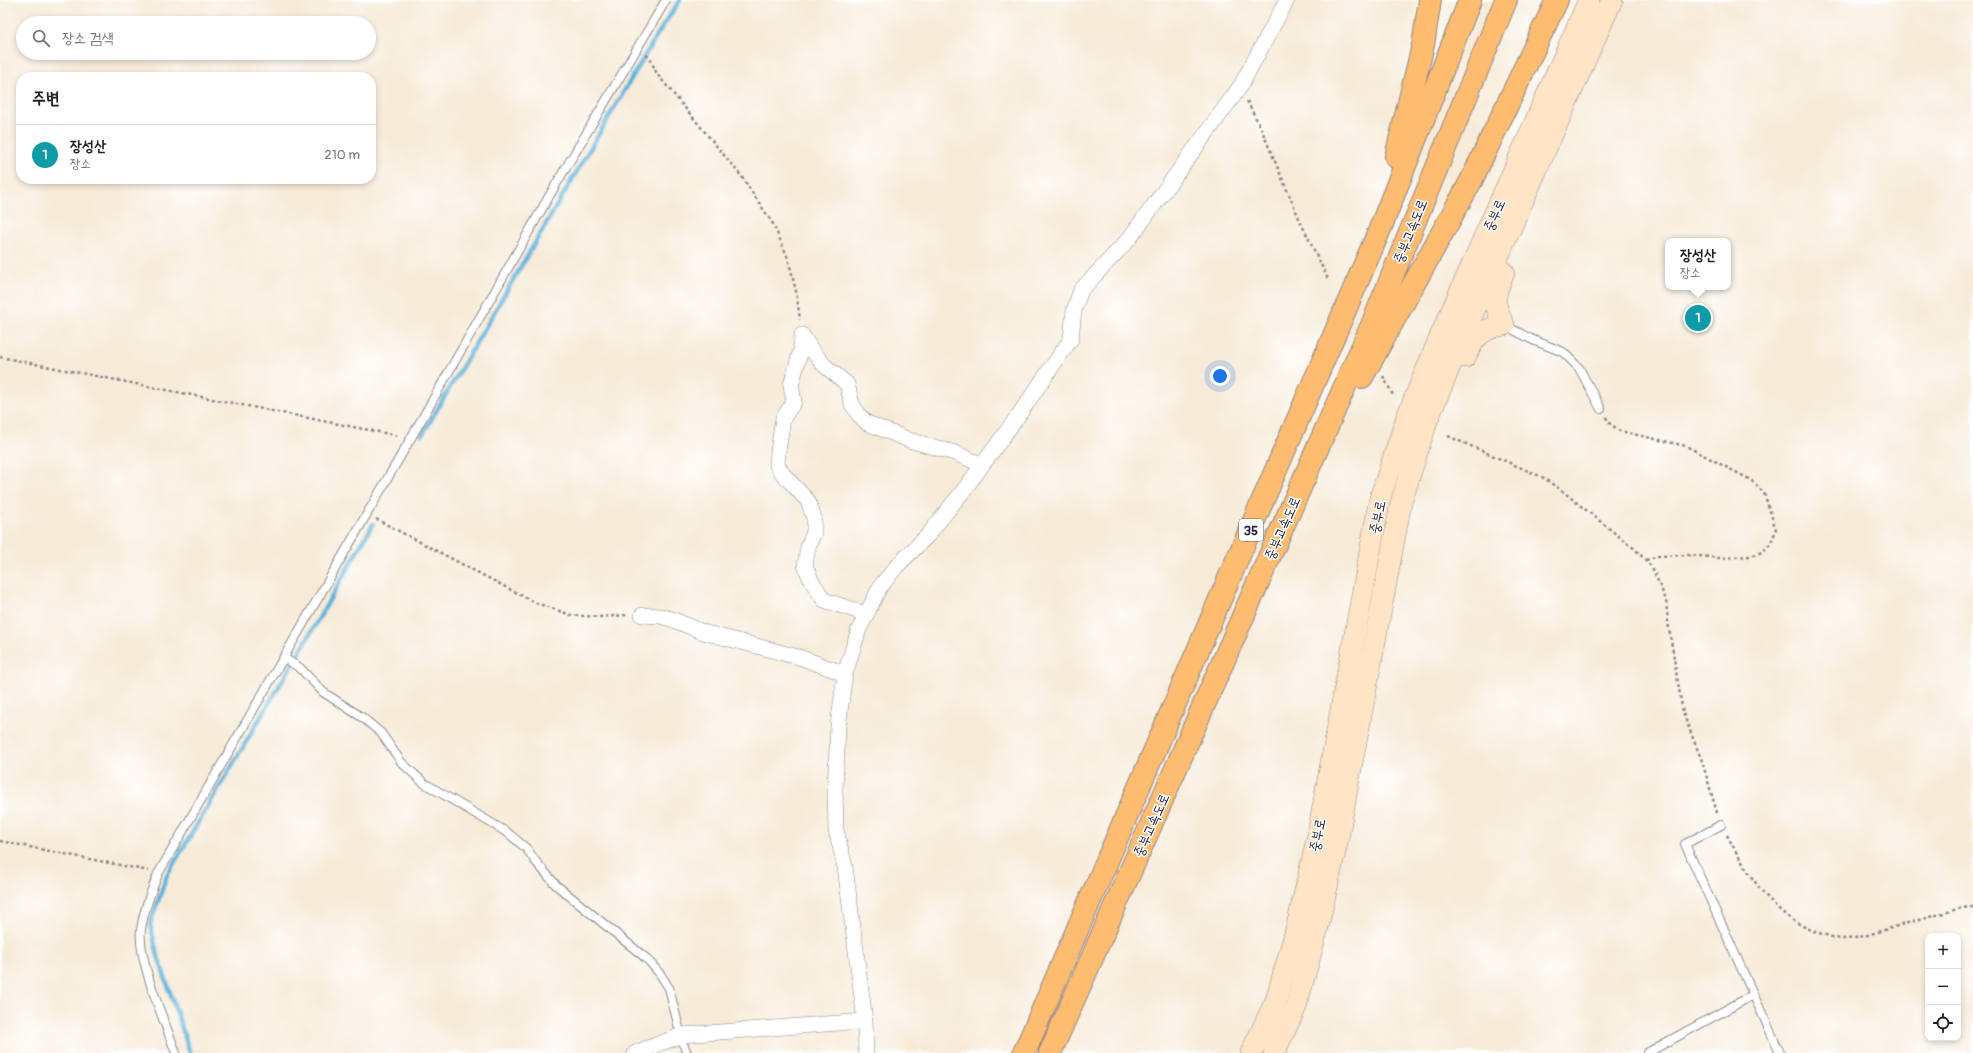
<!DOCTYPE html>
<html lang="ko">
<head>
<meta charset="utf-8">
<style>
  body { margin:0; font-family:Pangolin,"Poor Story",sans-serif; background:#f6f6f6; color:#202124 }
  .controls { position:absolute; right:12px; bottom:12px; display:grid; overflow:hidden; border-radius:8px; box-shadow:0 2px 6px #0003 }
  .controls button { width:36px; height:36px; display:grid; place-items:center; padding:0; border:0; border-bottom:1px solid #e0e0e0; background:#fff; color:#202124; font:20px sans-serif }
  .you { position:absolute; left:1220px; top:376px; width:14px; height:14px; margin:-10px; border:3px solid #fff; border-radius:50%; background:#1a73e8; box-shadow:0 0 0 6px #1a73e833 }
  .badge { display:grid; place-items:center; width:26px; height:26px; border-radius:50%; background:#c8321e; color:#fff; font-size:13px; font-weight:700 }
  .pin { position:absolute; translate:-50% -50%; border:2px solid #fff; box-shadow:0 1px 4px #0006 }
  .popup { position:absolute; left:1665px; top:238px; width:66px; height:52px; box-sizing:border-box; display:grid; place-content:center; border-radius:8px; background:#fff; filter:drop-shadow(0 1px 3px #0005); font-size:13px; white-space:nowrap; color:#757577 }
  .popup b { font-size:15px; color:#202124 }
  .popup::after { content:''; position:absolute; left:50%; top:100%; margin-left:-8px; border:8px solid transparent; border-top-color:#fff }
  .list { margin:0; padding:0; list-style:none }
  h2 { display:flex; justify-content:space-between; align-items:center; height:52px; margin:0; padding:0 16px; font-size:17px }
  h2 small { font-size:13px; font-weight:400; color:#757577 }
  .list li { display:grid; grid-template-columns:26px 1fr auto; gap:12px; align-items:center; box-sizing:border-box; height:60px; padding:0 16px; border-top:1px solid #e0e0e0 }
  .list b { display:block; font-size:15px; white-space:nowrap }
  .list p { margin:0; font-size:13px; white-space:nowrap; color:#757577 }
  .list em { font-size:13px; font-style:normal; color:#757577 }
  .icon { flex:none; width:22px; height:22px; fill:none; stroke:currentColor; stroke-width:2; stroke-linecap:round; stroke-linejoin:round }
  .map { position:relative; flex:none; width:1973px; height:1053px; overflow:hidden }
  .search { position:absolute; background:#fff; box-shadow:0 2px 6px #0003; left:16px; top:16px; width:360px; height:44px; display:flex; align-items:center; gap:10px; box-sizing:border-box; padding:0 14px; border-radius:22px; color:#757577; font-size:15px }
  .panel { position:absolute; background:#fff; box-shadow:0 2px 6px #0003; left:16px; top:72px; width:360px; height:112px; border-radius:16px }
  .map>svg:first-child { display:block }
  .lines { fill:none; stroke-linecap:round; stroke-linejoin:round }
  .stream { stroke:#5cb1d9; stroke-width:4.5 }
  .service-casing { stroke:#8c868a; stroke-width:10 }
  .minor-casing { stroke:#8c868a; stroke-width:16 }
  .secondary-casing { stroke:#8c868a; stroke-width:22 }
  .motorway-casing { stroke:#8c868a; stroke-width:24 }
  .path { stroke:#8c868a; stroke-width:2.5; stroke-dasharray:3 3; stroke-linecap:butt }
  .service { stroke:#fff; stroke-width:8 }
  .minor { stroke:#fff; stroke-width:15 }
  .secondary { stroke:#ffe4c6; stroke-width:21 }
  .motorway { stroke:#febc70; stroke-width:22 }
  .labels { text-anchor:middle; stroke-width:3; stroke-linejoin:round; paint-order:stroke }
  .shield { fill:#fff; stroke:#646476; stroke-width:1 }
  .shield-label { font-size:13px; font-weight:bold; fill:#22223b }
  .street-label { font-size:14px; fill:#22223b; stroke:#fff }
</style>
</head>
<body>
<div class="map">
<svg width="1973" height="1053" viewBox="0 0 1973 1053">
  <rect width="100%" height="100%" fill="#fff"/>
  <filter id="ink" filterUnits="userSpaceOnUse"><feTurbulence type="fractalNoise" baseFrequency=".025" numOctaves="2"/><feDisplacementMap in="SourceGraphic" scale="8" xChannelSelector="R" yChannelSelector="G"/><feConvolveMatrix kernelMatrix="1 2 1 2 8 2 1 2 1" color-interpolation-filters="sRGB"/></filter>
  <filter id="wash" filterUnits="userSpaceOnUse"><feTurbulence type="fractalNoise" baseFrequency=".012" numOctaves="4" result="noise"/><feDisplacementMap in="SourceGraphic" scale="16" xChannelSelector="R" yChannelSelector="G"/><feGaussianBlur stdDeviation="0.9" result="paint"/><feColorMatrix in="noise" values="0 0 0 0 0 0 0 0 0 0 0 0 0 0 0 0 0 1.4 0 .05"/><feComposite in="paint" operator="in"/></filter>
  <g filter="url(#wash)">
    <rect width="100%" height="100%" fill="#f7ebd8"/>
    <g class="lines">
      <path class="stream" d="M422,435L657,35L680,0
        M190,1053L158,956L150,924L167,875L303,646L373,524"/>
    </g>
  </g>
  <g filter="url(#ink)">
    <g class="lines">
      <defs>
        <path id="service" d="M1504,325L1533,340L1563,352L1579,368L1601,409
          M284,658L300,668L323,692L363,718L381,733L402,763L424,783L508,833L527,849L536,862L556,885L647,959L660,974L669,988L683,1044L687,1053
          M1721,825L1685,844L1780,1053
          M176,1053C165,1022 137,960 141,929C144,909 151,892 158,874L411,438L555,186L666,0
          M1647,1053L1753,995"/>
        <path id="minor" d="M802,335L801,350L791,385L794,402L783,418L778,451L777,465L783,474L808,501L814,518V532L808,547L805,565L811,580L824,600L866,614
          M802,335L811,349L824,365L847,384L852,404L859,415L867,423L909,440L955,453L982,465
          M642,615L661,616L674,620L703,632L802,658L845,674
          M635,1053L682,1035L865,1021
          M866,1053L865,1021L855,943L845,867L836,830L835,789L838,726L845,674L859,629L880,587L896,567L928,535L967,486L1018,416L1071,339L1074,310L1081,290L1129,239L1240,87L1287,0"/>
        <path id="secondary" d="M1465,357C1475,337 1481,329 1504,325C1493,303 1493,296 1504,273
          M1251,1053L1276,1000L1297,926L1317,839L1380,498L1408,414L1440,337L1589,0
          M1274,1053L1296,1007L1317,931L1337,843L1401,503L1427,421L1459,345L1612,0"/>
        <path id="motorway" d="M1396,157L1423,45L1430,0
          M1362,377L1471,181L1557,0
          M1024,1053L1380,229L1470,0
          M1050,1053L1372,325L1506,0"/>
      </defs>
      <use href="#service" class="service-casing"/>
      <use href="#minor" class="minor-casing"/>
      <use href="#secondary" class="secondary-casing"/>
      <use href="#motorway" class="motorway-casing"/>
      <path class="path" d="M646,55L650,58L657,74L742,177L773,224L788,258L796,291L800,320
        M1247,101L1260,126L1301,223L1329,281
        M0,357L399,436
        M1383,376L1394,397
        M1606,417L1609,423L1620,431L1686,446L1751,480L1764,493L1776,530L1771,543L1762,552L1751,556L1721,558L1687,555L1658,556L1646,560
        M1448,436L1542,477L1561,490L1636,550L1652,567L1666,600L1668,622L1683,713L1702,761L1718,816
        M376,519L536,603L571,615L599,617L628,615
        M1727,835C1749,877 1777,923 1826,935C1831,937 1838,939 1844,939C1859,939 1876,932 1891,928C1914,921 1937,915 1961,908L1973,907
        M0,841L149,871"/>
      <use href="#service" class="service"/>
      <use href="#minor" class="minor"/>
      <use href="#secondary" class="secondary"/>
      <use href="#motorway" class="motorway"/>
    </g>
  </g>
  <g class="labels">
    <rect class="shield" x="1239" y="519" width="24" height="22" rx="3"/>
    <g class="shield-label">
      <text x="1251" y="535">35</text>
    </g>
    <g class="street-label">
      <text transform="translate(1494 215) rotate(-66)" y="5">중부로</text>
      <text transform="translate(1410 231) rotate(-68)" y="5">중부고속도로</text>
      <text transform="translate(1377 517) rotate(-78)" y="5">중부로</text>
      <text transform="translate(1282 528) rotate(-66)" y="5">중부고속도로</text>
      <text transform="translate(1151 825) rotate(-66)" y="5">중부고속도로</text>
      <text transform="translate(1317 835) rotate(-79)" y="5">중부로</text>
    </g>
  </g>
</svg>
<div class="controls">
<button>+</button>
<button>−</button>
<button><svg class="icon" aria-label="locate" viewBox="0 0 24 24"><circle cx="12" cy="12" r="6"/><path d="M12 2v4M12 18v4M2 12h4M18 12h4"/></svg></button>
</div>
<div class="you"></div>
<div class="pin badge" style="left:1698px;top:318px;background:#0f9aa8">1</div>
<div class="popup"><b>장성산</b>장소</div>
<div class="search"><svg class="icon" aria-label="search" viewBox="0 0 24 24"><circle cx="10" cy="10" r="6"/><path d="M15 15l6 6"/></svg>장소 검색</div>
<section class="panel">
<h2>주변<small></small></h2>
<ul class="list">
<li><span class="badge" style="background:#0f9aa8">1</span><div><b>장성산</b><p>장소</p></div><em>210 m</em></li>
</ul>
</section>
</div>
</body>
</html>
